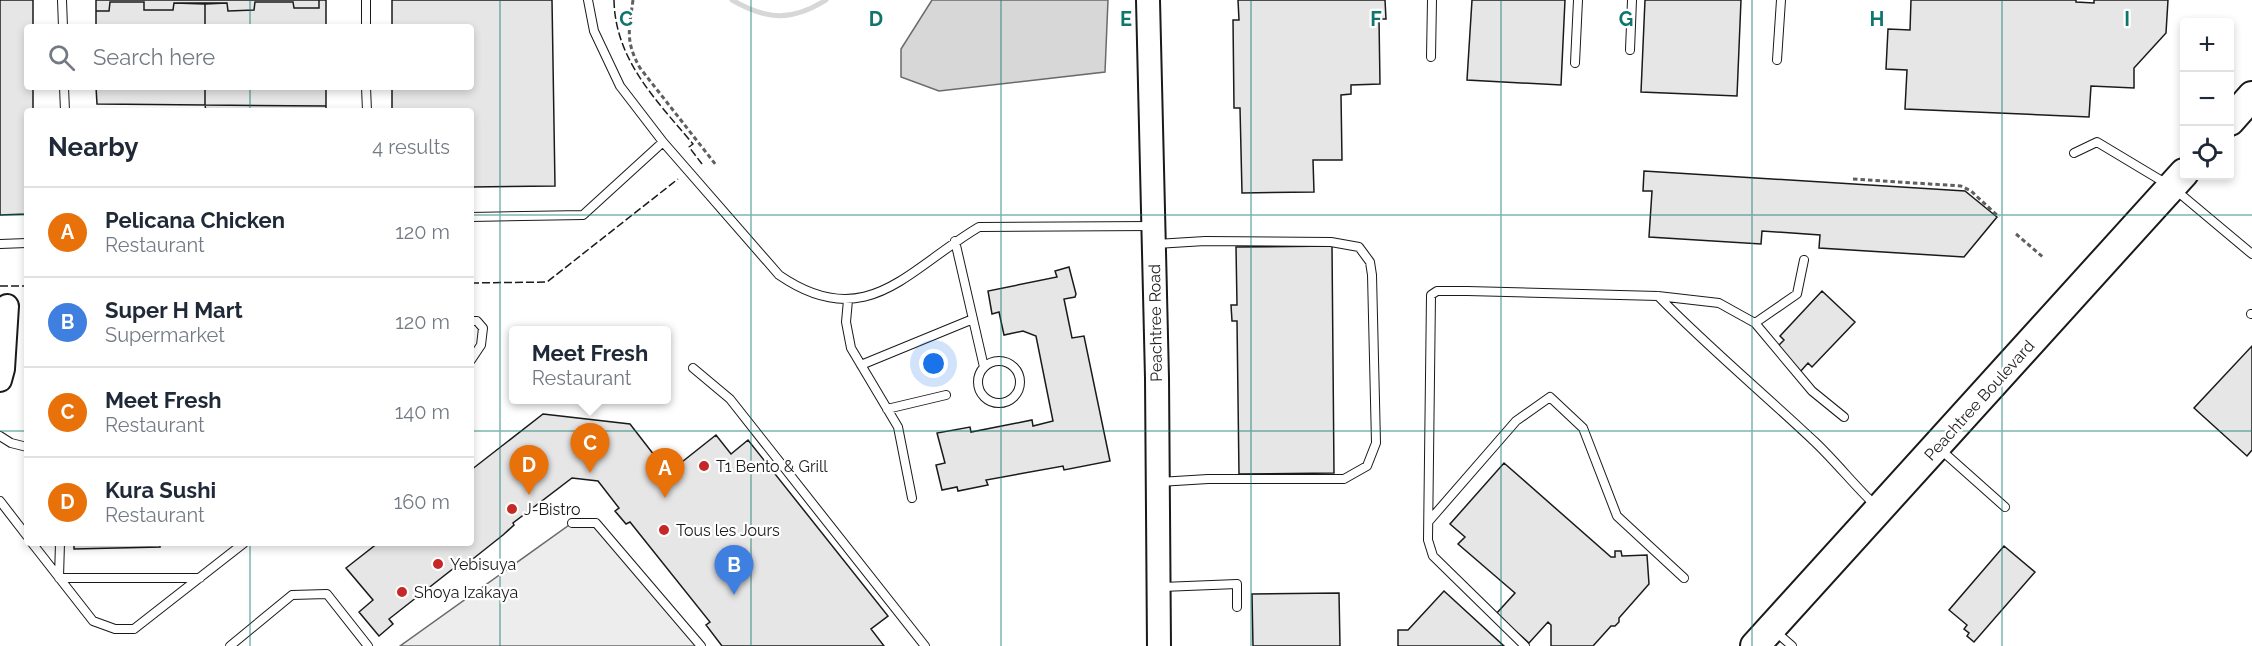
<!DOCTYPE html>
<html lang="en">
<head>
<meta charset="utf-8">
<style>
  body { margin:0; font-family:Raleway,sans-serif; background:#f6f6f7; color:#1f2937 }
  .controls { position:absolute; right:18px; top:18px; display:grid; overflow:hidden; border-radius:6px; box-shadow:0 3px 9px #0003 }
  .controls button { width:54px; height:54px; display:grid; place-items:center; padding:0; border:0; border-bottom:2px solid #e0e1e3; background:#fff; color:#1f2937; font:30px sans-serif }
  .you { position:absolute; left:934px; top:364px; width:21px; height:21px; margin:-15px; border:4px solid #fff; border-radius:50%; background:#1a73e8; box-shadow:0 0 0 9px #1a73e833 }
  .badge { display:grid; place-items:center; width:39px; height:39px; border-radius:50%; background:#2563eb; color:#fff; font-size:20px; font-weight:700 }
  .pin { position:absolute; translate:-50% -50px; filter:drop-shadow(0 2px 3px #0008) }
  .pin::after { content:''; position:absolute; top:32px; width:21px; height:18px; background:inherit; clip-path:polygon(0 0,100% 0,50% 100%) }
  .popup { position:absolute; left:509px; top:326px; width:162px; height:78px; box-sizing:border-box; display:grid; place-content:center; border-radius:6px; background:#fff; filter:drop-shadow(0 2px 4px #0005); font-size:20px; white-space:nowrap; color:#747a83 }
  .popup b { font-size:22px; color:#1f2937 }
  .popup::after { content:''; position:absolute; left:50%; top:100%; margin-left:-12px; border:12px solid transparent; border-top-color:#fff }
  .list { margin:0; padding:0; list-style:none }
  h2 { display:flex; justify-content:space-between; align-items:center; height:78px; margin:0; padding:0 24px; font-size:26px }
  h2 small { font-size:20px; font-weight:400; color:#747a83 }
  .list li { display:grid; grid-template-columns:39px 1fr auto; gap:18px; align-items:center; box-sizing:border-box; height:90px; padding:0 24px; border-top:2px solid #e0e1e3 }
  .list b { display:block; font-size:22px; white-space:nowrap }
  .list p { margin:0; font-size:20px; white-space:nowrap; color:#747a83 }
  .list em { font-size:20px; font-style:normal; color:#747a83 }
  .icon { flex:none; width:33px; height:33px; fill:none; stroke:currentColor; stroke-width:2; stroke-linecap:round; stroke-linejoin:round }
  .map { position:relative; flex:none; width:2252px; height:646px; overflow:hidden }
  .search { position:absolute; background:#fff; box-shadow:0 3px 9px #0003; left:24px; top:24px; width:450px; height:66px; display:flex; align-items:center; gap:15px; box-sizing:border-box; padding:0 21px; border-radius:6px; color:#747a83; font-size:22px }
  .panel { position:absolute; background:#fff; box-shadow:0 3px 9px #0003; left:24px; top:108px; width:450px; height:438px; border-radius:6px }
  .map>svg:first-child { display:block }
  .built { fill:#ededed; stroke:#6a6a6a; stroke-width:1.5 }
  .water { fill:#d7d7d7; stroke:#6a6a6a; stroke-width:1.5 }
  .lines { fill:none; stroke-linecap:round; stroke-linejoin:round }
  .stream { stroke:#d7d7d7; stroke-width:5 }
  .building { fill:#e6e6e6; stroke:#1a1a1a; stroke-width:1.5 }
  .lane-casing { stroke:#1a1a1a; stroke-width:10 }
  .secondary-casing { stroke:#1a1a1a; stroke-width:26 }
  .highway-casing { stroke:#1a1a1a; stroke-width:32 }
  .path { stroke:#5f5f5f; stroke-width:3; stroke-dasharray:4.5 3; stroke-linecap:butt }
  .lane { stroke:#fff; stroke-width:8 }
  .secondary { stroke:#fff; stroke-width:22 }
  .highway { stroke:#fff; stroke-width:28 }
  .fence { stroke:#1a1a1a; stroke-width:1.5; stroke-dasharray:8 3; stroke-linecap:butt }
  .grid { fill:none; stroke:#0f766e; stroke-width:1.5; stroke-opacity:0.55 }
  .poi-dot { fill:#c62828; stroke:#fff; stroke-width:2 }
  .labels { text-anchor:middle; stroke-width:4.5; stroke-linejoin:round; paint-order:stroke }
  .street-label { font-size:16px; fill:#1a1a1a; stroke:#fff }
  .poi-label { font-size:16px; fill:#1a1a1a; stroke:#fff; text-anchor:start }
  .grid-label { font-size:20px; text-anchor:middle; font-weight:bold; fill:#0f766e; stroke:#fff; stroke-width:4.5; stroke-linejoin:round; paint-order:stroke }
</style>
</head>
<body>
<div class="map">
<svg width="2252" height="646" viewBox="0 0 2252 646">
  <rect width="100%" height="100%" fill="#fff"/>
  <path class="built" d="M572,523H596L701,646H400Z"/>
  <path class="water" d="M932,0H1108L1105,72L939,91L901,77V49Z"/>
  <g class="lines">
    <path class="stream" d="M732,0C767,20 791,22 826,0"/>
  </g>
  <path class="building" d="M0,0H33V27H27V87H33V111H27V214L0,215Z
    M96,0H319V8H294L293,2H255L254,10L228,11L227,3H174L173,10H144V2H110L109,11H96Z
    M319,0H326V27H205V4L227,3L228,11L254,10L255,2H293L294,8H319Z
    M392,0H552L555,186L471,187V111H392V87H471V27H392Z
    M1238,0H1385L1386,19H1379L1380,84L1351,85V94L1341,95L1342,160H1313L1314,192L1242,193L1240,108H1234L1233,20H1239Z
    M1472,0H1565L1561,85L1467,80Z
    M1645,0H1741L1737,96L1641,92Z
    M1911,0H2076V2L2094,3V0H2168L2166,33L2134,68V88L2091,86L2089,117L1905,109L1907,70L1886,69L1888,29L1910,30Z
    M110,2H144V10H173L174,3L205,4V27H96V11H109Z
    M96,87H205V105L97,104Z
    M205,87H326V106L205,105Z
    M205,105L326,106V111H206Z
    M1644,171L1965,191L1997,217L1964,257L1819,248L1820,235L1762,231L1761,244L1649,237L1652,191H1643Z
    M1332,246L1334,473L1239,474L1237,321H1232L1231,305H1237L1236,247Z
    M1069,267L1076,294L1075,297L1064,299L1072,338L1084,336L1110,461L1064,470L1063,466L986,480L988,485L958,491L957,487L942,490L936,465L945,463L937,433L970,427L971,432L1032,420L1033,426L1053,421L1036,336L1023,331L1004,335L999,312L992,314L988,291L1057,277L1055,271Z
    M1822,291L1855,322L1812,367L1808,363L1800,372L1775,349L1784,340L1780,336Z
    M2252,346V450L2247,456L2194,408Z
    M543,414L630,424L668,473L716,435L731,454L748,440L888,616L871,629L884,646H722L706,625L710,622L630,522L626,524L615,511L619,508L598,481L572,478L513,523L514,525L503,535L469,562L456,570L454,568L389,619L393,624L379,636L359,612L373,600L346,568L378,543H471V470Z
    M1504,463L1611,557H1615V551H1621L1622,556L1647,555L1649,584L1619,618V622L1615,626H1611L1593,646H1551V625L1548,622L1529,643L1496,614L1515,593L1458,544L1465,537L1450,524Z
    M74,543H160V547L74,549Z
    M2004,546L2035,572L1974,642L1967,636L1969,633L1964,629L1967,625L1949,610Z
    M1444,591L1504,646H1398V630H1408Z
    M1339,593L1340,646H1253L1252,594Z"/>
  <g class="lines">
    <defs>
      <path id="lane" d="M62,0L63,27
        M366,0V27
        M588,0L594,31L620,86L663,142
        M1630,50L1632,0
        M1431,57L1432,0
        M1777,60L1781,0
        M1575,63L1578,0
        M64,87L65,111
        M366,87L367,111
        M2074,153L2097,142L2172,187L2252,254
        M471,217L583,215L663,142L779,275C866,335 908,269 979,227L1152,226
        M955,241L984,367
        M0,244L27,243
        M1156,244L1205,241L1331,242L1359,247L1370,262L1372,275L1376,443L1367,466L1344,479H1208L1159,482
        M1658,296C1708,347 1763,393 1815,442C1836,462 1854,485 1875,505
        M848,300L846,322L851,348L898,427L912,498
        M2251,314H2252
        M471,321H477L483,328L481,345L471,360
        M1755,323L1797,294L1804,260
        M978 382a21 21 0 1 1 42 0a21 21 0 1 1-42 0Z
        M861,365L973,319
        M693,368L730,399L925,646
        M887,409L946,395
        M0,436L11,443L27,447
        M1941,450L2005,507
        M0,501L27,536
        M1429,521L1516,421L1550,397L1583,428L1617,516L1684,578
        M572,523H596L701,646
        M32,543L93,621L115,629H134L244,543
        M59,577L60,543
        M59,578H200
        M1162,587L1237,584V607
        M1776,632L1792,646
        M230,646L292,595L327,594L368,646
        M1525,646L1433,556L1428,540L1431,295L1437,291H1467L1658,296L1719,303L1755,323L1812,391L1844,417"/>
      <path id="secondary" d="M1148,0L1157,378L1159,646
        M0,380L3,369L7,306"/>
      <path id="highway" d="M2230,121L2252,96
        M1755,646L2184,173"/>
    </defs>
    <use href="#lane" class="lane-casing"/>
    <use href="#secondary" class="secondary-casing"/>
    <use href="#highway" class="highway-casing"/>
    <path class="path" d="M633,0C629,30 625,41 640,68L716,165
      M1853,179L1961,186L1971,191L1999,217
      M2016,234L2044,258"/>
    <use href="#lane" class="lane"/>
    <use href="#secondary" class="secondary"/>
    <use href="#highway" class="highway"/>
    <path class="fence" d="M614,0C615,60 657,101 693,144L689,147L702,164
      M471,283L547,282L678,179
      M0,286H27"/>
  </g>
  <path class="grid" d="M250,0V27M500,0V646M751,0V646M1001,0V646M1251,0V646M1501,0V646M1752,0V646M2002,0V646M250,87V111M0,215H27M471,215H2252M0,431H27M471,431H2252M250,543V646"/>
  <g class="poi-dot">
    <circle cx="704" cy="466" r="6"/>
    <circle cx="512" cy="509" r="6"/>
    <circle cx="664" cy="530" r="6"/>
    <circle cx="438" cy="564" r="6"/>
    <circle cx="402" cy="592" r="6"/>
  </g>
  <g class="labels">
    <g class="street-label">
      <text transform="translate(1155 323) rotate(-91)" y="6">Peachtree Road</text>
      <text transform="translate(1979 400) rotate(-48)" y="6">Peachtree Boulevard</text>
    </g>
    <g class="poi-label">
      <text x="716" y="472">T1 Bento &amp; Grill</text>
      <text x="524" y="515">J-Bistro</text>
      <text x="676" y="536">Tous les Jours</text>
      <text x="450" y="570">Yebisuya</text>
      <text x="414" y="598">Shoya Izakaya</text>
    </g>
  </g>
  <g class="grid-label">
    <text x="626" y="26">C</text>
    <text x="876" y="26">D</text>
    <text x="1126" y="26">E</text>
    <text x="1376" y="26">F</text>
    <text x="1626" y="26">G</text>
    <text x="1877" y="26">H</text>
    <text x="2127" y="26">I</text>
  </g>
</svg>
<div class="controls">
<button>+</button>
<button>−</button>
<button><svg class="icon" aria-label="locate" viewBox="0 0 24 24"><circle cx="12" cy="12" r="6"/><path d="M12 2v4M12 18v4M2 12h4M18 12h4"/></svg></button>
</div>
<div class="you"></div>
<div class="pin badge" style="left:665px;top:498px;background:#e8710a">A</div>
<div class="pin badge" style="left:734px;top:595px;background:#3f7fe0">B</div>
<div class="pin badge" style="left:590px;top:473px;background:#e8710a">C</div>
<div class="popup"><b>Meet Fresh</b>Restaurant</div>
<div class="pin badge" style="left:529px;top:495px;background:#e8710a">D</div>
<div class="search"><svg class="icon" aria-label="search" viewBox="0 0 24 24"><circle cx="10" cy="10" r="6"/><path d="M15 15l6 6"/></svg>Search here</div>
<section class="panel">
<h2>Nearby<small>4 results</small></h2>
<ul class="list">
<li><span class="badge" style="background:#e8710a">A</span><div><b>Pelicana Chicken</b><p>Restaurant</p></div><em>120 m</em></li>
<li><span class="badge" style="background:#3f7fe0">B</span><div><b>Super H Mart</b><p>Supermarket</p></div><em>120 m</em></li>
<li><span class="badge" style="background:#e8710a">C</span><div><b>Meet Fresh</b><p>Restaurant</p></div><em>140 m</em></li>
<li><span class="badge" style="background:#e8710a">D</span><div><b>Kura Sushi</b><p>Restaurant</p></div><em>160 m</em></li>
</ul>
</section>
</div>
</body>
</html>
